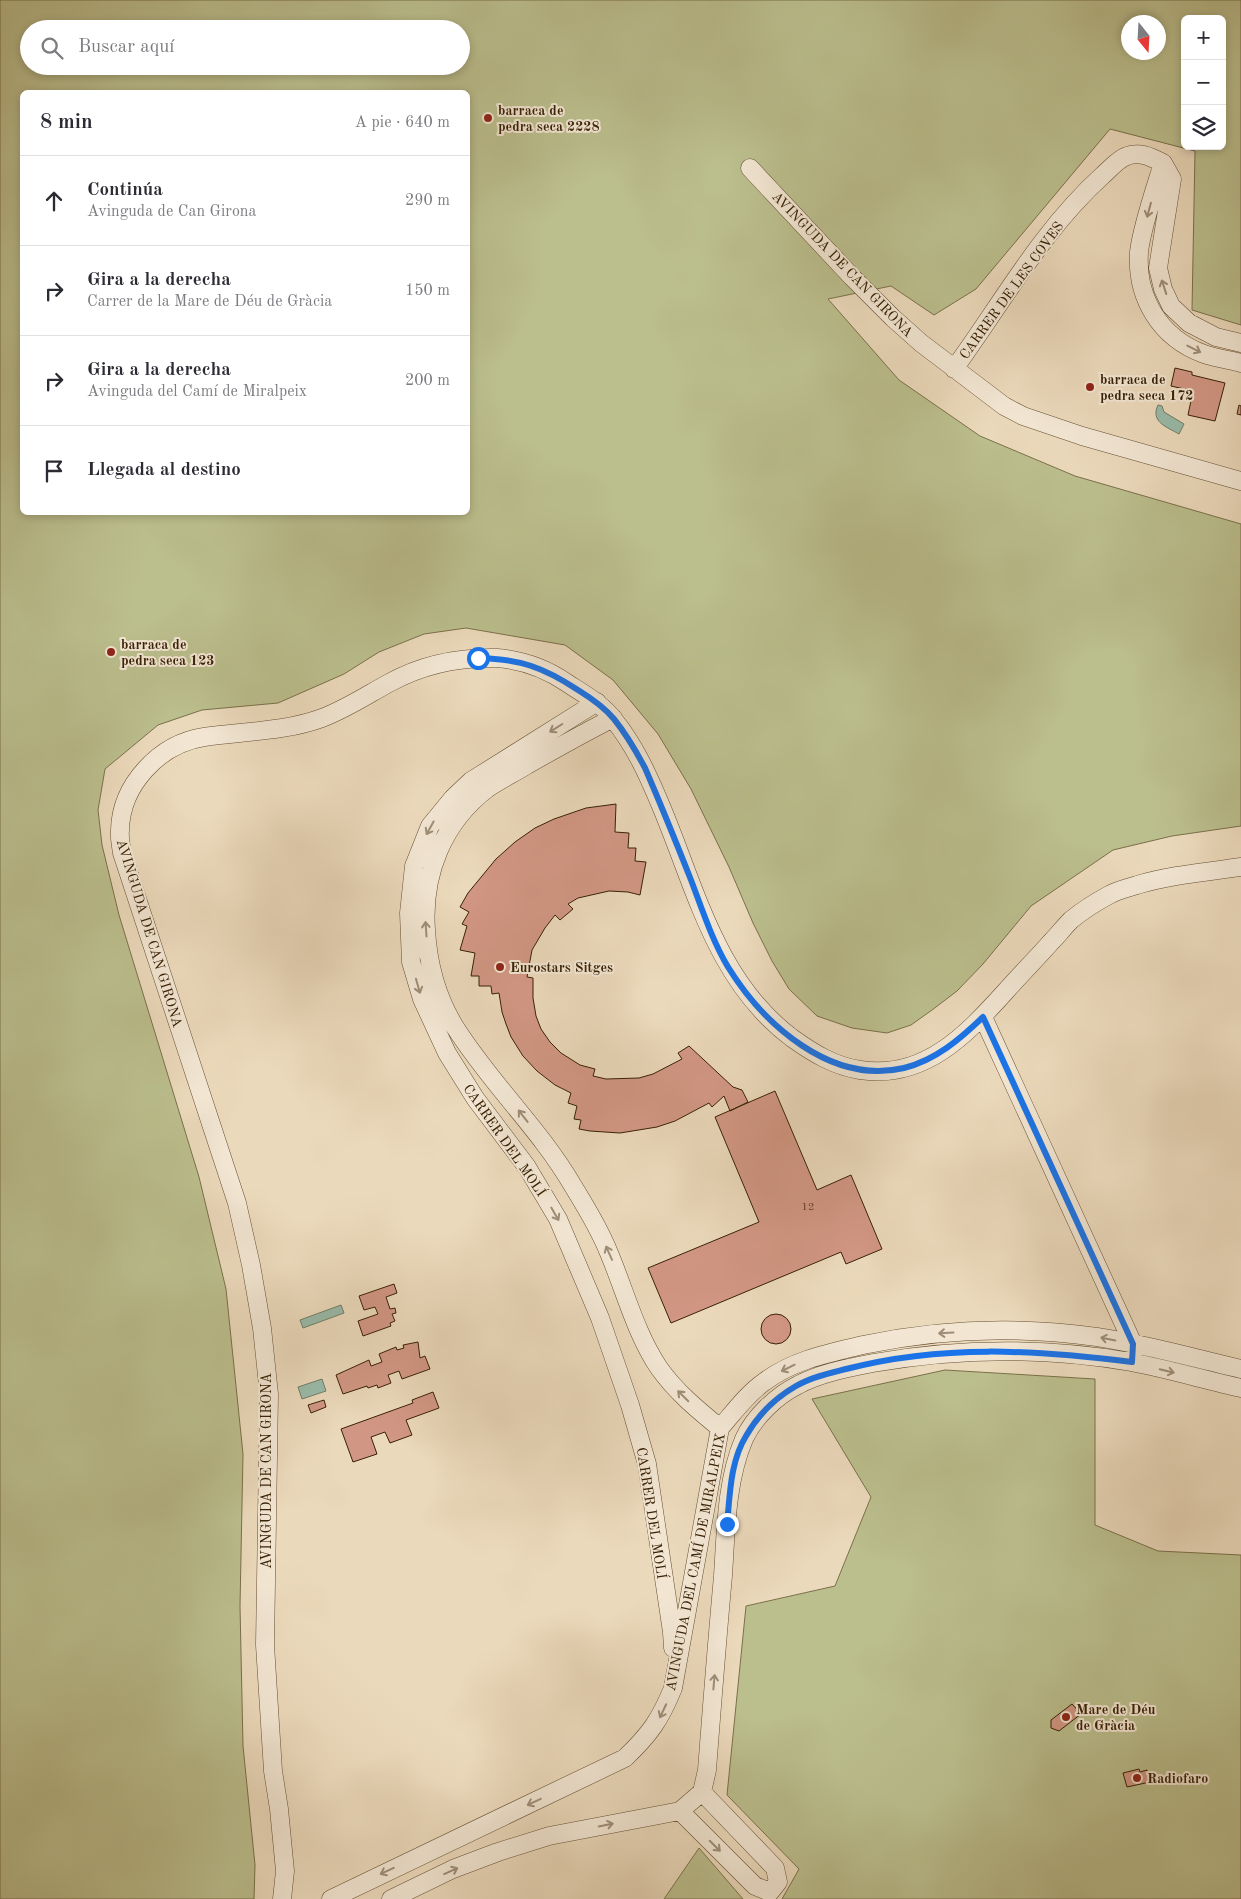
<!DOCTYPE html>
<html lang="es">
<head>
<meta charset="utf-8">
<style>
  body { margin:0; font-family:"Old Standard TT",serif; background:#f2f2f3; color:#2b2b33 }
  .controls { position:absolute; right:15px; top:15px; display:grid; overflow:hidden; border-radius:8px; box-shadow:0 2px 8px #0003 }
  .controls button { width:45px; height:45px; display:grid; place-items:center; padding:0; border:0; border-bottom:1px solid #e1e1e2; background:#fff; color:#2b2b33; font:25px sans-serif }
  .compass { position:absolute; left:1121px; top:15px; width:45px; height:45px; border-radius:50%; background:#fff; box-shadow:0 2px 8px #0003; rotate:162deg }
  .stop { position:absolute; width:15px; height:15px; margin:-11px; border:4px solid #1a73e8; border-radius:50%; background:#fff }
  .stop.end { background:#1a73e8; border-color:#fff; box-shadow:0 1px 5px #0008 }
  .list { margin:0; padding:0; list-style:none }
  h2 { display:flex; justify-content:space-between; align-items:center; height:65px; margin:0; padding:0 20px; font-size:21px }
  h2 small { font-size:16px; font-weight:400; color:#7c7c81 }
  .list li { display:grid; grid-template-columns:32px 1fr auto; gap:15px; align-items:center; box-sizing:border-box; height:90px; padding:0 20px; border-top:1px solid #e1e1e2 }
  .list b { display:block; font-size:19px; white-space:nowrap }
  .list p { margin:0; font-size:16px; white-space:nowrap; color:#7c7c81 }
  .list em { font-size:16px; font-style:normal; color:#7c7c81 }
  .icon { flex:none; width:28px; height:28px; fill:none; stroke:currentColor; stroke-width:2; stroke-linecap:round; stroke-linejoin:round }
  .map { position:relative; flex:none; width:1241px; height:1899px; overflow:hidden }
  .search { position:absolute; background:#fff; box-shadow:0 2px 8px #0003; left:20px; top:20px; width:450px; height:55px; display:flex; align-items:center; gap:12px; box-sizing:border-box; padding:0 18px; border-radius:28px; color:#7c7c81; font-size:19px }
  .panel { position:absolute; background:#fff; box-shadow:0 2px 8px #0003; left:20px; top:90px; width:450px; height:425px; border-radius:8px }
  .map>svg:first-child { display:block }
  .green { fill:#bbbe8d; stroke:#7a704a; fill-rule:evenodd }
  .water { fill:#9ba; stroke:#727d68 }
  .building { fill:#d29784; stroke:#382106 }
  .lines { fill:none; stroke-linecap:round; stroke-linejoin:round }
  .street-casing { stroke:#654f33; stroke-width:19 }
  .street { stroke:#f2e6d3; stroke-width:18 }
  .oneway { stroke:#9e8d77 }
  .route { stroke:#1a73e8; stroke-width:6 }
  .poi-dot { fill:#8f2418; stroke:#f2e6d3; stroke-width:2 }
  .labels { text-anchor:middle; stroke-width:4; stroke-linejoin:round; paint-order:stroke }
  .number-label { font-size:11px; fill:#5e3e26 }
  .poi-label { font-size:14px; font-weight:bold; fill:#382106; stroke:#f2e6d3; text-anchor:start }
  .street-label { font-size:14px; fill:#382106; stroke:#f2e6d3 }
</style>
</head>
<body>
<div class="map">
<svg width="1241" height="1899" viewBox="0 0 1241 1899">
  <rect width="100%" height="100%" fill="#ebd9bb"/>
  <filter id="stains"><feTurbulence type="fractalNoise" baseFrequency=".004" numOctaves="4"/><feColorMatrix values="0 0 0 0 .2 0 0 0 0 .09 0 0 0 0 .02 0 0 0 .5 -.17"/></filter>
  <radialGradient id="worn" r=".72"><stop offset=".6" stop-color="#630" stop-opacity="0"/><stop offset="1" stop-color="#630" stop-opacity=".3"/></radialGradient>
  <path class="green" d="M0,0H1241V325L1192,310L1195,151L1110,129L976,289L934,315L891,286L828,299L899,380L980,436L1075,476L1241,524V826L1172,836L1113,850L1031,906L983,964L957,991L932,1010L911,1025L887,1033L852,1028L817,1016L789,989L772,961L753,923L729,867L691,789L658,734L613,680L565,645L466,628L424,634L379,652L344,674L278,703L202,710L158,725L105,769L98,810L102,845L119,915L199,1177L226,1289L243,1454L240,1606L243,1746L255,1865L254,1899H0ZM1185,19H1222V146H1185ZM1128,22H1158V52H1128ZM29,29H461V66H29ZM22,92H468V512H22Z
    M945,1370L1095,1379V1525L1158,1551L1241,1555V1899H782L799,1869L727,1795L746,1606L835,1586L871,1497L812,1399Z
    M699,1848L743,1899H664Z"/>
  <path class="water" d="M1158,405L1162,406L1164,412L1184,424L1179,434C1167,427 1150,422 1158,405Z
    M341,1305L344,1313L303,1328L300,1320Z
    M322,1379L326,1391L302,1399L298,1387Z"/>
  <path class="building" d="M1175,368L1192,372V375L1225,383L1215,421L1188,415L1193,391L1171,386Z
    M1239,405L1241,406V415L1237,414Z
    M616,804L615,832L629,833L628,848H636L635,861L646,862L640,895L628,892L609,891L578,898L568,904L573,909L560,920L555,915L545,928L532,950L527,977L533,978V998L536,1016L541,1029L550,1042L561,1053L580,1065L595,1069L593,1076L606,1079L639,1078L653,1074L682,1059L678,1053L689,1046L733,1087L742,1090L748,1102L730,1111L724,1096L712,1107L709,1103L675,1121L657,1127L620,1133L590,1131L579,1129L581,1120L574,1119L577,1106L568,1103L571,1093L555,1085L537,1071L523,1056L511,1037L506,1024L502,1012L499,993L492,994L491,986H479V976H471L475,953L460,950L467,926L462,924L469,912L460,907L468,893L496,859L515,842L535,828L554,819L586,808Z
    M775,1091L817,1190L851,1175L882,1249L846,1264L841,1252L671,1323L648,1268L759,1222L715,1117Z
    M394,1284L397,1293L386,1297L390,1309L395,1308L396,1313L392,1314L395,1321L390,1323L391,1326L363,1336L358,1321L378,1314L375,1307L364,1310L359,1296Z
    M761 1329a15 15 0 1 1 30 0a15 15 0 1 1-30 0Z
    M418,1342L420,1358L425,1356L430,1369L402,1379L399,1371L388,1375L391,1383L378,1388L377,1385L368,1388L367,1386L343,1394L336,1375L369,1360L371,1366L382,1362L379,1354L396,1347L397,1350L404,1348L403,1345Z
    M433,1392L439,1408L406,1420L412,1435L390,1443L385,1432L371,1437L377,1454L353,1462L341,1429L413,1403L412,1400Z
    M324,1400L326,1407L311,1413L308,1405Z
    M1072,1704L1081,1714L1059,1731L1051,1728V1720Z
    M1139,1769L1140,1772L1147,1770L1150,1782L1127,1787L1123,1773Z"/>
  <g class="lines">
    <defs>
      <path id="street" d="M1163,163C1155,189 1142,226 1139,252C1136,298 1160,338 1204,354C1216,358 1229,360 1241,363
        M1163,163L1172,179L1158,268L1163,289L1171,306L1189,323L1216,337L1241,343
        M750,168L852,277L893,318L921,343L1004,406L1023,416L1082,436L1241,481
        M954,369C1002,303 1042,230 1103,175C1110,169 1118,159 1127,156C1140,151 1151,157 1163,163
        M597,702L471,781L453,798L430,826L414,866L409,913L411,962L422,999L447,1053L475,1098L527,1167L558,1219L600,1318L630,1405L647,1464L672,1632L673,1648
        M613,718C584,733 555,749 527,765C514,773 500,780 488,788C443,822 422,874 426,930C428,964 437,998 455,1027C490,1083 540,1129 573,1186C586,1207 600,1230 609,1253C625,1291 636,1334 659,1368C676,1392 698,1410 720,1428
        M983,1017L1133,1344V1352
        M680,1811L755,1886L770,1892L778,1882L775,1868L702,1792
        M282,1899L285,1871L279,1809L273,1771L265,1645L269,1394L262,1328L251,1265L237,1203L122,853C121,845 119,838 120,830C121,785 159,744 204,737C244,731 284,732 322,718C346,709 367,695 389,683C423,664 458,657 497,658C522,660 547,669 567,683C584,694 602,704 614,720C635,746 648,775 661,806C696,889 716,981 792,1038C813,1053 834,1066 860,1070C924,1080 966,1035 1005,992C1020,975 1036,959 1051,942C1058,935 1064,927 1071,920C1082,911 1096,902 1109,895C1118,890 1128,888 1137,885C1171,875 1206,872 1241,867
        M331,1899L625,1758C650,1734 660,1720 673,1688L720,1428C734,1412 747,1394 764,1382C793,1360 829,1353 863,1345C939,1329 1020,1326 1097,1337C1145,1344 1193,1358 1241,1369
        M391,1899L453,1869L498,1852L549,1836L680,1811L702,1792L707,1770C712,1705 717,1641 723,1576C726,1531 726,1481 744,1439C754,1417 776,1396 798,1385C820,1373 848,1368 873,1363C958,1348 1045,1347 1131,1362C1168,1369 1205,1380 1241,1388"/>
    </defs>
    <use href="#street" class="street-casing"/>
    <use href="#street" class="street"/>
  </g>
  <defs><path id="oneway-shaft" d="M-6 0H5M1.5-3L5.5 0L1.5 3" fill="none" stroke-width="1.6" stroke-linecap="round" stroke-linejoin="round" transform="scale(1.25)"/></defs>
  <g class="oneway">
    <use href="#oneway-shaft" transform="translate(1149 210) rotate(105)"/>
    <use href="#oneway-shaft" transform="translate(1164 287) rotate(-108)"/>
    <use href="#oneway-shaft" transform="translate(1194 349) rotate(27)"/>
    <use href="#oneway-shaft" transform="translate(556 728) rotate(148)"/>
    <use href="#oneway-shaft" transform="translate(430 828) rotate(119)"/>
    <use href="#oneway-shaft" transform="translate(426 929) rotate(-94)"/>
    <use href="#oneway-shaft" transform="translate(418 986) rotate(74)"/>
    <use href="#oneway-shaft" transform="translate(523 1116) rotate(-128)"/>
    <use href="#oneway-shaft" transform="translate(555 1214) rotate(60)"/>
    <use href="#oneway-shaft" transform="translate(609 1253) rotate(-114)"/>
    <use href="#oneway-shaft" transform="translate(946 1333) rotate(177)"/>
    <use href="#oneway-shaft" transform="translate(1108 1339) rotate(-169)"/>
    <use href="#oneway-shaft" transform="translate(788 1368) rotate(154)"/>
    <use href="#oneway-shaft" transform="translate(1167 1371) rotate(14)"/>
    <use href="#oneway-shaft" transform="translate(683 1396) rotate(-135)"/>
    <use href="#oneway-shaft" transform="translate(714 1682) rotate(-85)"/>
    <use href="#oneway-shaft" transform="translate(663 1711) rotate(115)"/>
    <use href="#oneway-shaft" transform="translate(534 1802) rotate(155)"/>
    <use href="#oneway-shaft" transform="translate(606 1825) rotate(-11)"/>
    <use href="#oneway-shaft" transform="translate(715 1846) rotate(45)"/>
    <use href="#oneway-shaft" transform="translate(387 1871) rotate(155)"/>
    <use href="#oneway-shaft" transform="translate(451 1871) rotate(-24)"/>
  </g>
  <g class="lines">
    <path class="route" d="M478,658C520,659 543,667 578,690C591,698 604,707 614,719C626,734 636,751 645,768C661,805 676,842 691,880C702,909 712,940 728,967C764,1025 831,1085 904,1068C936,1060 960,1039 983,1017L1133,1344L1132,1362C1035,1350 942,1344 846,1369C830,1373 811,1377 796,1386C775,1398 758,1415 746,1436C730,1462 730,1495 727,1524"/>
  </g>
  <g class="poi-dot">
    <circle cx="488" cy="118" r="5"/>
    <circle cx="1090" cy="387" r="5"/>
    <circle cx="111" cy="652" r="5"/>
    <circle cx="500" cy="967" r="5"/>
    <circle cx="1066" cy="1717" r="5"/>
    <circle cx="1137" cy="1778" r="5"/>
  </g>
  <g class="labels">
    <g class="number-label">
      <text x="808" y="1210">12</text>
    </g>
    <g class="poi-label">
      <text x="498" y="115">barraca de<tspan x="498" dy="16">pedra seca 2228</tspan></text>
      <text x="1100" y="384">barraca de<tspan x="1100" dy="16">pedra seca 172</tspan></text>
      <text x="121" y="649">barraca de<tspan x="121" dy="16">pedra seca 123</tspan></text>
      <text x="510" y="972">Eurostars Sitges</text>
      <text x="1076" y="1714">Mare de Déu<tspan x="1076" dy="16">de Gràcia</tspan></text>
      <text x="1147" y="1783">Radiofaro</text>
    </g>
    <g class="street-label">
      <text transform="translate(843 264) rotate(46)" y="5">AVINGUDA DE CAN GIRONA</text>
      <text transform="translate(1011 290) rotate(-54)" y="5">CARRER DE LES COVES</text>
      <text transform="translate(150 933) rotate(73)" y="5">AVINGUDA DE CAN GIRONA</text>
      <text transform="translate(505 1140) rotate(55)" y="5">CARRER DEL MOLÍ</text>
      <text transform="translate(266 1471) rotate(-90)" y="5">AVINGUDA DE CAN GIRONA</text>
      <text transform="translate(652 1513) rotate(81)" y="5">CARRER DEL MOLÍ</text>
      <text transform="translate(695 1562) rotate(-79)" y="5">AVINGUDA DEL CAMÍ DE MIRALPEIX</text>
    </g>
  </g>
  <rect width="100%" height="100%" filter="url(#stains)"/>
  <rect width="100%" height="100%" fill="url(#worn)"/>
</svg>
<div class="controls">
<button>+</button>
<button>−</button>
<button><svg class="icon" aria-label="layers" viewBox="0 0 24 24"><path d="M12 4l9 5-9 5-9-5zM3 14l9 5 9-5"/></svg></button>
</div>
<svg class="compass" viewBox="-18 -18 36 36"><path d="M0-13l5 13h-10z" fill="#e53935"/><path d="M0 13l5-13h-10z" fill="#7c7c81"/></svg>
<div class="stop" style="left:478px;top:658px"></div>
<div class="stop end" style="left:727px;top:1524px"></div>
<div class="search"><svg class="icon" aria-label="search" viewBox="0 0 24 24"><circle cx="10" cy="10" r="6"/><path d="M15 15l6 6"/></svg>Buscar aquí</div>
<section class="panel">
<h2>8 min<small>A pie · 640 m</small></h2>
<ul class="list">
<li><svg class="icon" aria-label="ahead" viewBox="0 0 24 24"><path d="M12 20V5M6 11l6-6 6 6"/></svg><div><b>Continúa</b><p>Avinguda de Can Girona</p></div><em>290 m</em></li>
<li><svg class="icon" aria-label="right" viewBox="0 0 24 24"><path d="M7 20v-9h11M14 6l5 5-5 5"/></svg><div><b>Gira a la derecha</b><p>Carrer de la Mare de Déu de Gràcia</p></div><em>150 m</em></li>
<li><svg class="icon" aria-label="right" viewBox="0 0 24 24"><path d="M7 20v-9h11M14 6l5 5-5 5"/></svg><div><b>Gira a la derecha</b><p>Avinguda del Camí de Miralpeix</p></div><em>200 m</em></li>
<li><svg class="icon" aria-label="arrive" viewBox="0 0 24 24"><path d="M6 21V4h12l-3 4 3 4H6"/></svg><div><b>Llegada al destino</b></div></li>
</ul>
</section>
</div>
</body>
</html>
